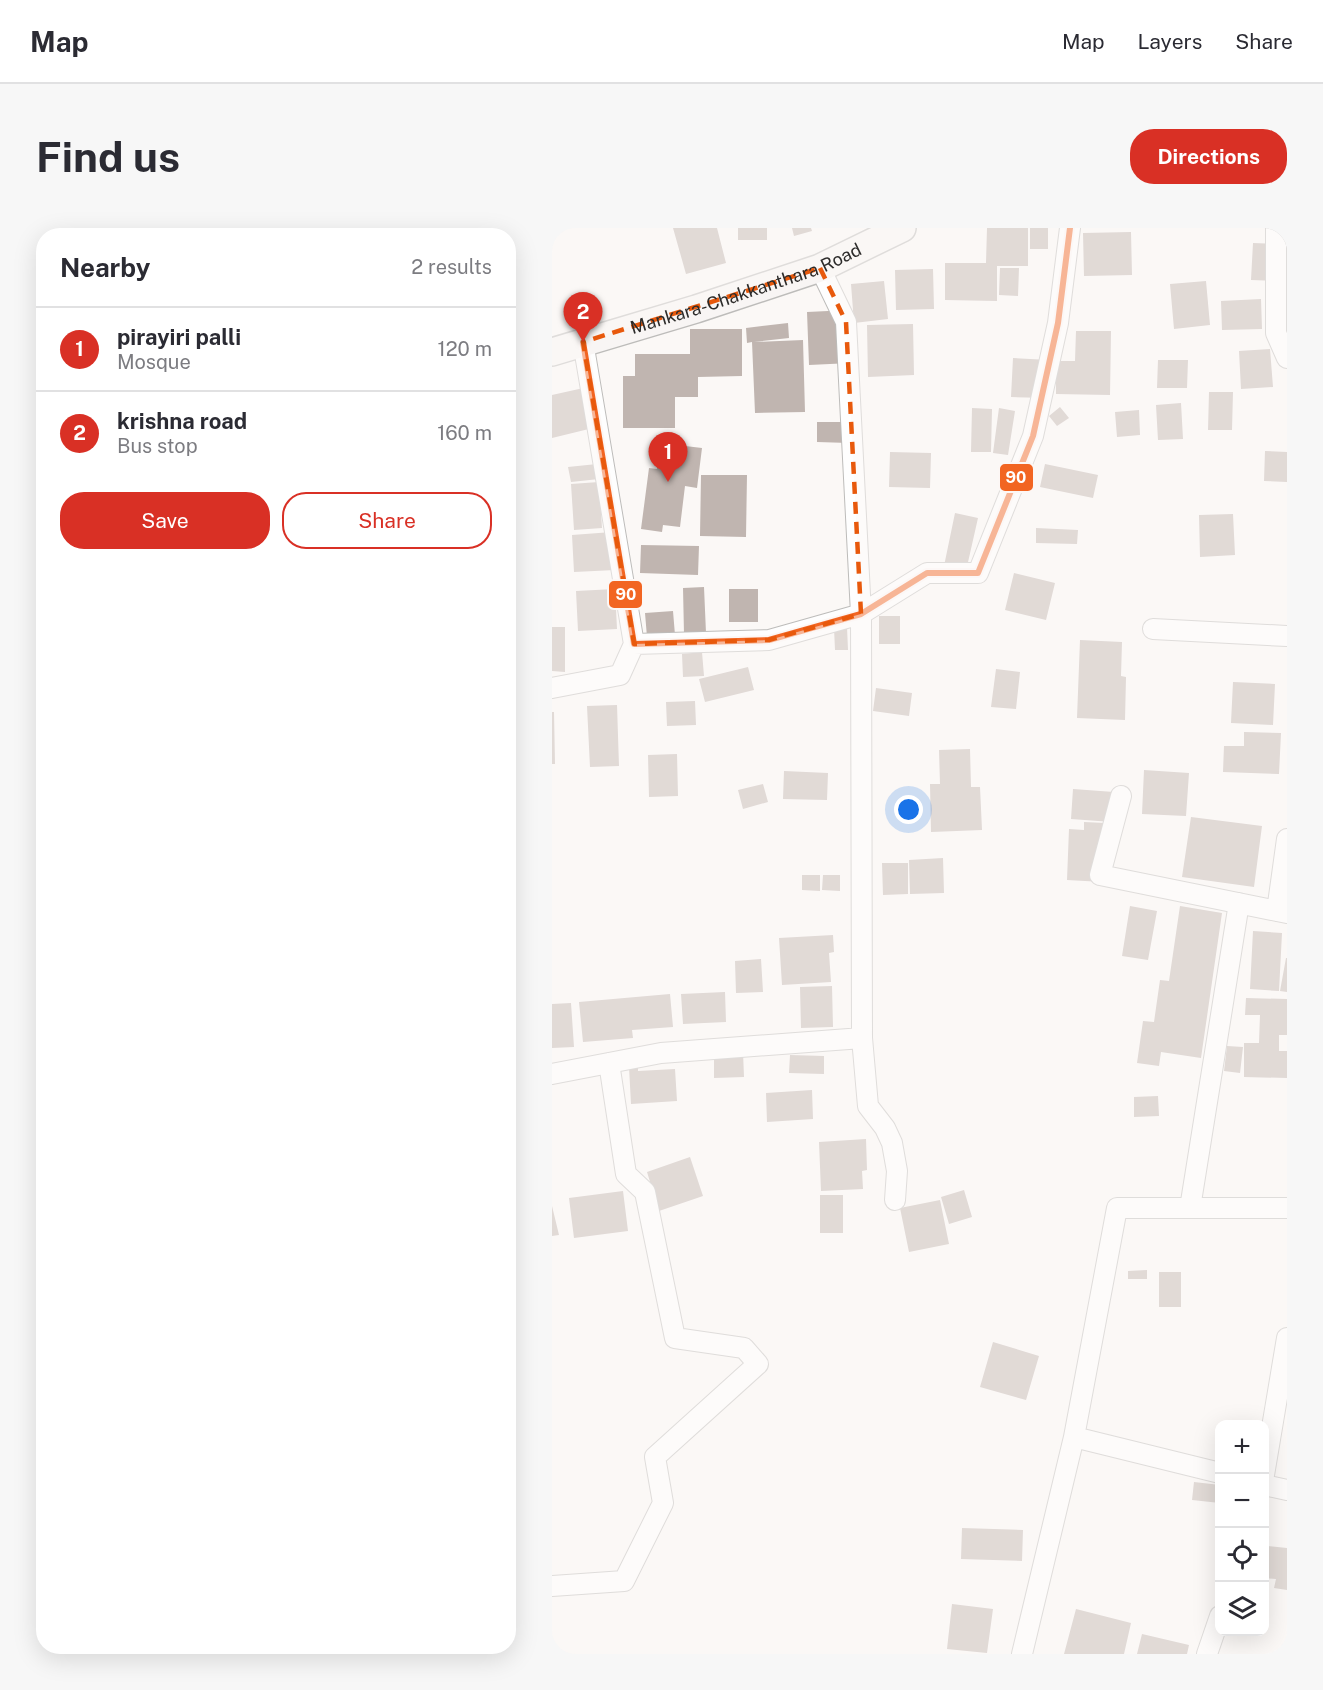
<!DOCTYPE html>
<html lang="en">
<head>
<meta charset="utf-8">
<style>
  body { margin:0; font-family:"Public Sans",sans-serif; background:#f7f7f7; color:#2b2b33 }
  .controls { position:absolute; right:18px; bottom:18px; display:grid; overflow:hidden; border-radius:12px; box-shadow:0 6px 24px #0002 }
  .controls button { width:54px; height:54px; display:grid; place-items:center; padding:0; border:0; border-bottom:2px solid #e1e1e2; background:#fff; color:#2b2b33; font:30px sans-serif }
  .you { position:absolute; left:357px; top:582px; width:21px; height:21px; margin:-15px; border:4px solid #fff; border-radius:50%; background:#1a73e8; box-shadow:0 0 0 9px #1a73e833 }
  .badge { display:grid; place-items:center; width:39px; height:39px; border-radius:50%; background:#d93025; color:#fff; font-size:20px; font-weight:700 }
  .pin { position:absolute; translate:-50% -50px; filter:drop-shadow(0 2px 3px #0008) }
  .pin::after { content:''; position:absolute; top:32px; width:21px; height:18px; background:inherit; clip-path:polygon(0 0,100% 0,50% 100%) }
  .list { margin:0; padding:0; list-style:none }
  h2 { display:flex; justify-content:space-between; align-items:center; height:78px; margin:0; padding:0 24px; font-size:26px }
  h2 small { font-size:20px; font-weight:400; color:#7c7c81 }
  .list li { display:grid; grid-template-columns:39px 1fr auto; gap:18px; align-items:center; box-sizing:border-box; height:84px; padding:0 24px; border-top:2px solid #e1e1e2 }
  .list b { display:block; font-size:22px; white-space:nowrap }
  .list p { margin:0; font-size:20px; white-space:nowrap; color:#7c7c81 }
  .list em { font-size:20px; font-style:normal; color:#7c7c81 }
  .actions { display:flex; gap:12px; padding:18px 24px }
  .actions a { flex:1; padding:14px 0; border:2px solid #d93025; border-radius:24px; text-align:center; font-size:21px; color:#d93025 }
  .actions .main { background:#d93025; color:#fff }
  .icon { flex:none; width:33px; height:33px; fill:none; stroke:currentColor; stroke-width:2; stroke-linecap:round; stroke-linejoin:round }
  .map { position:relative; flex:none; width:735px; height:1426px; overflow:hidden; border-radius:24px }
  header { display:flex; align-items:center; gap:36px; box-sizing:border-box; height:84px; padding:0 30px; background:#fff; border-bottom:2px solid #e1e1e2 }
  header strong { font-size:28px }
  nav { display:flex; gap:33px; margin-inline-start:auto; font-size:21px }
  .intro { display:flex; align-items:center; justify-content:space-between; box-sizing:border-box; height:144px; padding:0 36px }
  h1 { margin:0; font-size:42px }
  .button { padding:15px 27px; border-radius:24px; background:#d93025; color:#fff; font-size:21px; font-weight:700 }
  main { display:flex; gap:36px; padding:0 36px }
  aside { flex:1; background:#fff; border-radius:24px; box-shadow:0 6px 24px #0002 }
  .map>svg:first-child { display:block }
  .building { fill:#c0b5b0 }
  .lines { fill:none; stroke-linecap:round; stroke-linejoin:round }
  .minor-casing { stroke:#bdbcba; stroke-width:22 }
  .secondary-casing { stroke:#bdbcba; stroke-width:30 }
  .minor { stroke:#fefefe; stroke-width:20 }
  .secondary { stroke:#f8f5f4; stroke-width:27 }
  .bus-1-casing { stroke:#fcf7f5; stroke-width:10 }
  .bus-1 { stroke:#f26522; stroke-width:6 }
  .marked { fill:none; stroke:#e8590c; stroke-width:4.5; stroke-dasharray:12 8; stroke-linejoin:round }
  .labels { text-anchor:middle; stroke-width:5; stroke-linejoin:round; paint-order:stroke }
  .street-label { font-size:18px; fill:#2c2b2a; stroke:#fcf7f5 }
  .line-badge { stroke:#fcf7f5; stroke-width:2 }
  .badge-label { font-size:16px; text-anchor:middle; font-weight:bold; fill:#fff }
</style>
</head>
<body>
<header>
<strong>Map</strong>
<nav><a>Map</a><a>Layers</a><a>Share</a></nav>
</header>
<div class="intro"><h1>Find us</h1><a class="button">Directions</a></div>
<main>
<aside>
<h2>Nearby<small>2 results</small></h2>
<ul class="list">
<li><span class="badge">1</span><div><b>pirayiri palli</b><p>Mosque</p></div><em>120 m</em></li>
<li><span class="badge">2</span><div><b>krishna road</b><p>Bus stop</p></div><em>160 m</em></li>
</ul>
<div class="actions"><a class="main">Save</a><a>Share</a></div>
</aside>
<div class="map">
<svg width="735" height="1426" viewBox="0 0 735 1426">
  <rect width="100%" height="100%" fill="#fbf8f6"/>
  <path class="building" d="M121,0H165L174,35L134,46Z
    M186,0H215V12H186Z
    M240,0H259L260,3L242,8Z
    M435,0H476V38H445V73L393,72V35H434Z
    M478,0H496V21H478Z
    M579,4L580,47L532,48L531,5Z
    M701,15L728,16L726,53L699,52Z
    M448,40H467L466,68L447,67Z
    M381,41L382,81L344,82L343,42Z
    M332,53L336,91L302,95L299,56Z
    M654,53L658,97L622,101L618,56Z
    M709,71L710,101L670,102L669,73Z
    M297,82L299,135L257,137L255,84Z
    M236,95L237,110L202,114L251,112L253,184L203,185L200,114L195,115L194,100Z
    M361,96L362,147L316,149L315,97Z
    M138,101H190V148L146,149V169H123V200H71V148H83V126H138Z
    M524,103H559L558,167L504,166V133H523Z
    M718,121L721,159L689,161L687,123Z
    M461,130L497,132L495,170L459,169Z
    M606,132H636L635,160H605Z
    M36,159L45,199L0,210V167Z
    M657,164H681L680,202H656Z
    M629,175L631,211L606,212L604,177Z
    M508,179L517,190L505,198L497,188Z
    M420,180L440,181L439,224H419Z
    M447,180L463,183L456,227L441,225Z
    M587,182L588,207L565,209L563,184Z
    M265,194H297V215L265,214Z
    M108,215L150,220L145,260L133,258L128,299L111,297L110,304L89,301L97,240L105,241Z
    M713,223L735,224V254L712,253Z
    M338,224L379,225L378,260L337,259Z
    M45,236L47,251L19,254L16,239Z
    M493,236L546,247L541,270L488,259Z
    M149,247H195L194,309L148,308Z
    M47,254L50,300L22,302L19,256Z
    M403,285L426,290L414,343L392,338Z
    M681,286L683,327L648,329L647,287Z
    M484,300L526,302L525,316L484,315Z
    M60,304L63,342L22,344L20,307Z
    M89,317L147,318L146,347L88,345Z
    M462,345L503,355L494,392L453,382Z
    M152,359L154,405L132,406L131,360Z
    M63,361L65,401L26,403L24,363Z
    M177,361H206V394H177Z
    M121,383L123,407L95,409L93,385Z
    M327,388H348V416H327Z
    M0,399H13V444L0,443Z
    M295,399L296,422H283L282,400Z
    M528,412L570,414L569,448L574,449L573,492L525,490Z
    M150,424L152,448L131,449L130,426Z
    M196,439L202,462L153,474L147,451Z
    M444,441L468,444L464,481L439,479Z
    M681,454L723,456L721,497L679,495Z
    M324,460L360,465L357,488L321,483Z
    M143,473L144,497L115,498L114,474Z
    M65,477L67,538L38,539L35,478Z
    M0,484H2L3,536H0Z
    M692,504L729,505L727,546L671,544L672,518H692Z
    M418,521L419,559H428L430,602L379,604L378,556H388L387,522Z
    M125,526L126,568L97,569L96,527Z
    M592,542L637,545L634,588L590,586Z
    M232,543L276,545L275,572L231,571Z
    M211,556L216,574L191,581L186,562Z
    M521,561L562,564L560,594L519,591Z
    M639,589L710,598L702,659L630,649Z
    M532,594L553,595L551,654L515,652L517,601L532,602Z
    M391,630L392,665L358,666L357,632Z
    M330,635H356V666L331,667Z
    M250,647H268V663L250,662Z
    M271,647H288V663L270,662Z
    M578,678L605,683L596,732L570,728Z
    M628,678L670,685L649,830L609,824L607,838L585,835L591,793L602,794L608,752L617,753Z
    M701,703L730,705L727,763L698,761Z
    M281,707L282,724L277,725L279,754L230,757L227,710Z
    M734,730H735V764L728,763Z
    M209,731L211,764L184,765L183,733Z
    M280,758L281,799L249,800L248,759Z
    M173,764L174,794L131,796L129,766Z
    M118,766L121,799L80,802L81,810L31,814L27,774Z
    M694,770L735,771V807H727V823H735V850L692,849V815H707L708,787H693Z
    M19,775L22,819L0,820V776Z
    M675,818L691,819L688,845L672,843Z
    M162,824H191L192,849L162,850Z
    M238,827L272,828V846L237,845Z
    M86,838V843L123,841L125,873L79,876L77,839Z
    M260,862L261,891L215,894L214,865Z
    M606,868L607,888L582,889V869Z
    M314,911L315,942L310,943L311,961L269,963L267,914Z
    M138,929L151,968L107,983L95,944Z
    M412,962L420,989L397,996L389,969Z
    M71,963L76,1003L22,1010L17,970Z
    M268,967H291V1005H268Z
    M388,972L397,1016L357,1024L348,980Z
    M0,978L7,1007L0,1008Z
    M595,1042V1051H576V1043Z
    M607,1044H629V1079H607Z
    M441,1114L487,1128L474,1172L428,1159Z
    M642,1254L668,1257V1275L640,1272Z
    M410,1300L471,1302L470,1333L409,1331Z
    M716,1318L735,1320V1362L722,1360L724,1351L712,1350Z
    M400,1376L441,1381L435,1425L395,1421Z
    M524,1381L579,1395L572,1426H512Z
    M590,1406L637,1417L635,1426H585Z"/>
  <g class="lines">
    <defs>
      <path id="minor" d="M724,0V105L735,130
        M268,40L294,94L309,386L310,810L316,878L333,900L340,915L345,943L343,972
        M31,114L82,416L217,412L309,386L375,345H426L481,208L506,95L518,0
        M601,401L735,408
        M0,460L68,447L82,416
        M569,568L548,647L735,685
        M725,683L735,611
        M0,846L109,825L310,810
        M638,980H735
        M522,1209L565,980H638L687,675
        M712,1247L735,1110
        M712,1257L735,1262
        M0,1358L72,1353L111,1275L103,1229L206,1136L192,1120L123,1110L93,964L74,946L57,835
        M470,1426L522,1209L668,1245
        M655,1426L668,1388"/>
      <g id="secondary">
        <path id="s1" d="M0,124L144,81L268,40L350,0"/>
      </g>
    </defs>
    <use href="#minor" class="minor-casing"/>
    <use href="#secondary" class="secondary-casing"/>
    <use href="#minor" class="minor"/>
    <use href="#secondary" class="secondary"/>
    <defs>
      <path id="bus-1" d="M31,114L82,416L217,412L309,386L375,345H426L481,208L506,95L518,0"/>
    </defs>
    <use href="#bus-1" class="bus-1-casing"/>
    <use href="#bus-1" class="bus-1"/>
  </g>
  <path d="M0 0H735V1426H0ZM268,40L294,94L309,386L217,412L82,416L31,114Z" fill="#fbf8f6" fill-opacity=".55" fill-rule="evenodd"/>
  <path class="marked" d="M268,40L294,94L309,386L217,412L82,416L31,114Z"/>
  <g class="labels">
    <g class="street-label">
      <text dy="6" stroke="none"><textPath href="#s1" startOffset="204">Mankara-Chakkanthara Road</textPath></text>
    </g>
  </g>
  <g class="line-badge">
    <rect x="447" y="235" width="35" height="29" rx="6" fill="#f26522"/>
    <rect x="56" y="352" width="35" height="29" rx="6" fill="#f26522"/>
  </g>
  <g class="badge-label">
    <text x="464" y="255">90</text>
    <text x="74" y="372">90</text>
  </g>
</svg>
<div class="controls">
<button>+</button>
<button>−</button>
<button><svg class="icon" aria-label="locate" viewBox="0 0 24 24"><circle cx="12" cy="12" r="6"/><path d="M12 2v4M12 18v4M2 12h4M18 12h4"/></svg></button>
<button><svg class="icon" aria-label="layers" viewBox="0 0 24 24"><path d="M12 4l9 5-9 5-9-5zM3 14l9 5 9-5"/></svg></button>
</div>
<div class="you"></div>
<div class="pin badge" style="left:116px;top:254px">1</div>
<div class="pin badge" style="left:31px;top:114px">2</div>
</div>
</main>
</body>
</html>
